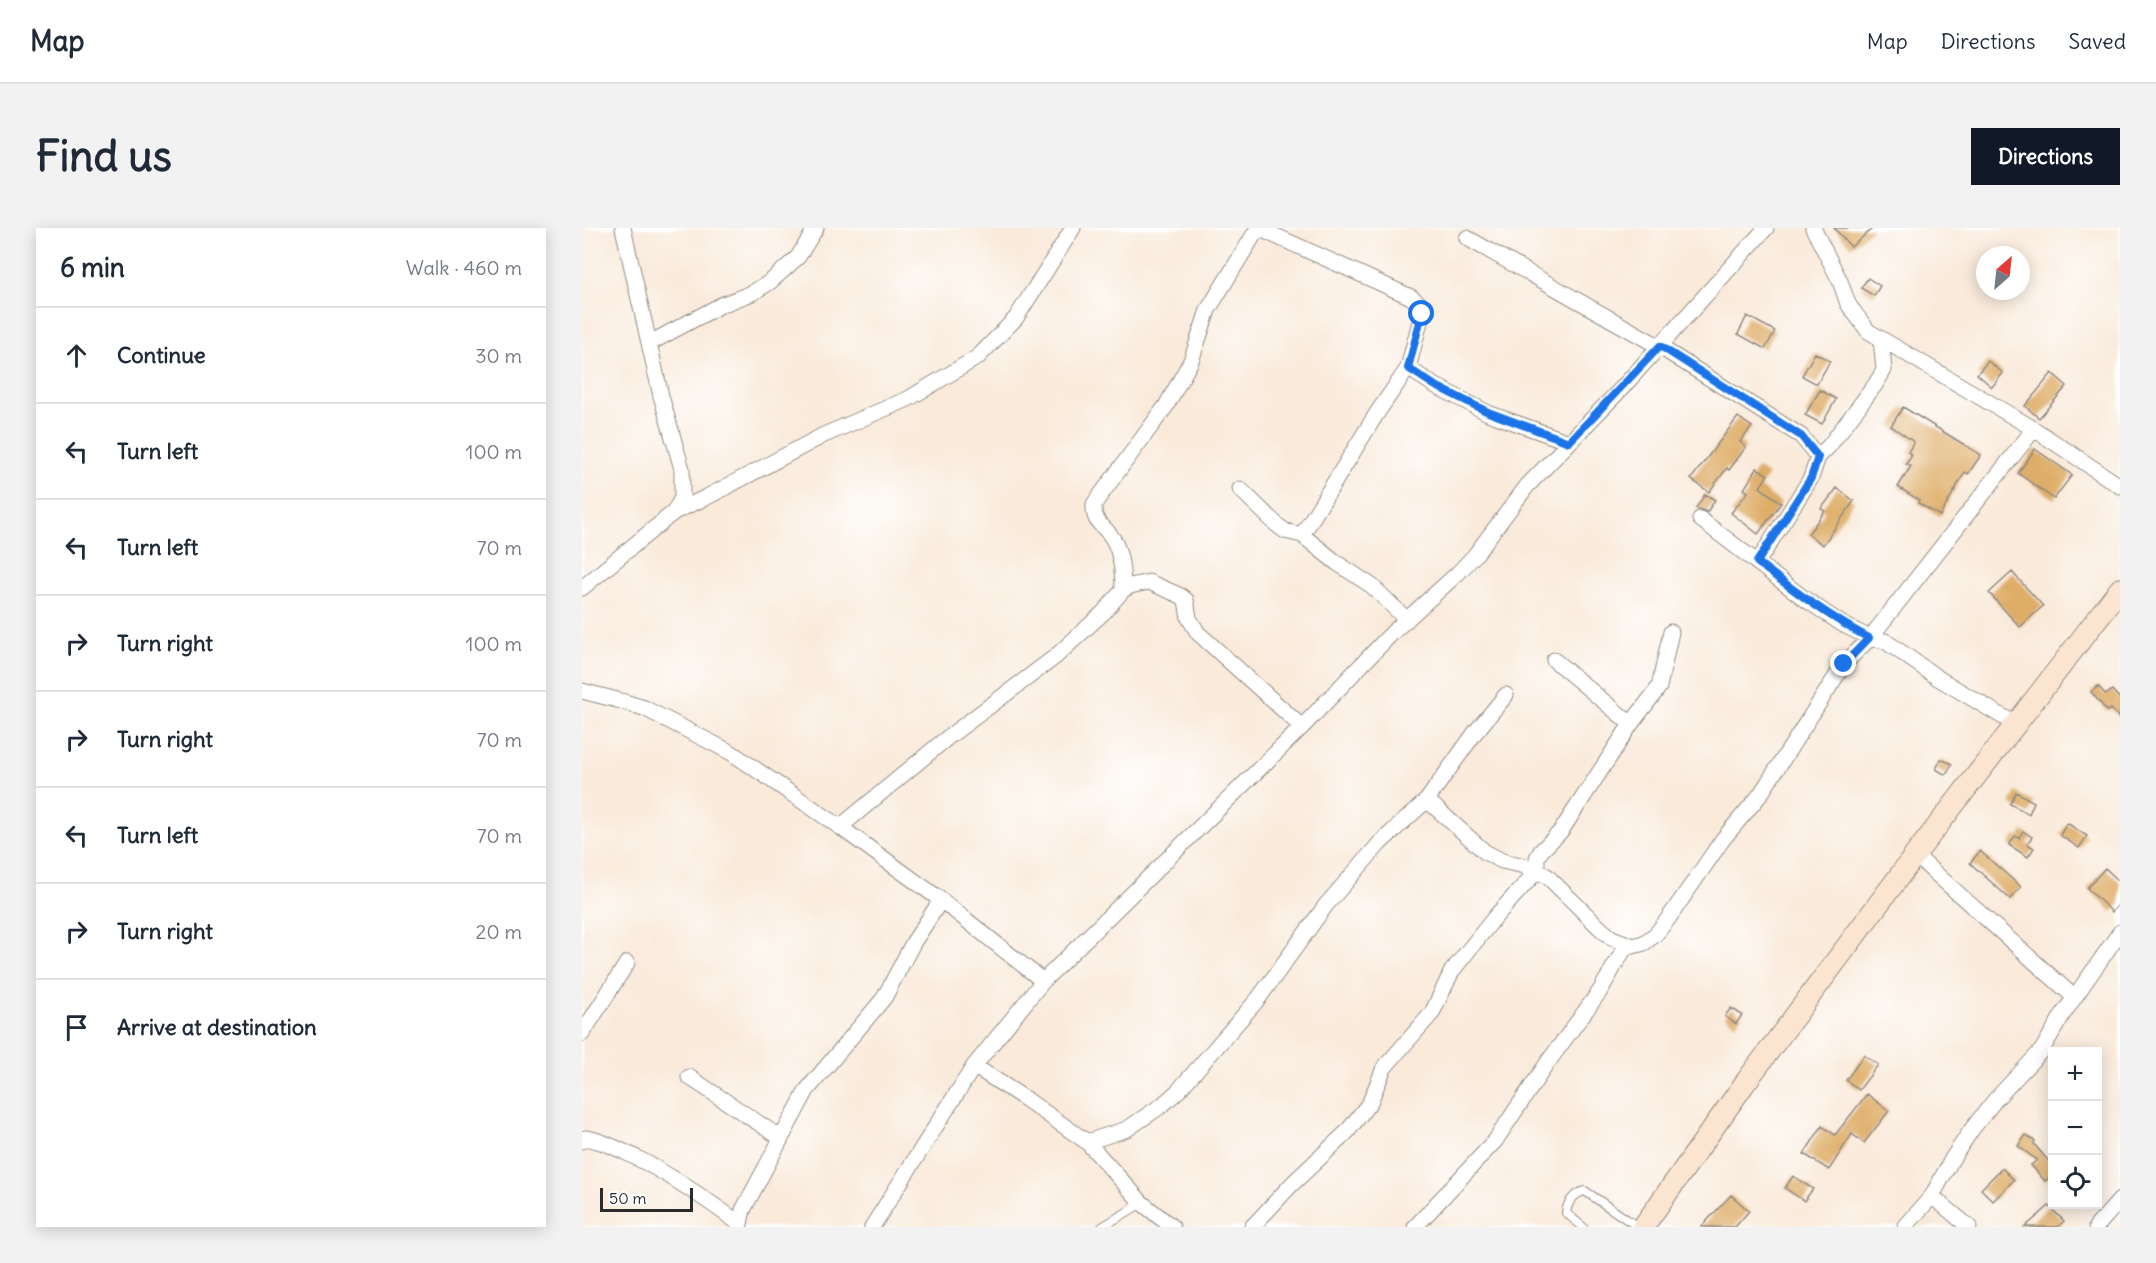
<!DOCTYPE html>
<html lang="en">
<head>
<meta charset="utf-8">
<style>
  body { margin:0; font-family:Delius,sans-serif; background:#f2f2f3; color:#1f2937 }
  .controls { position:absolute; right:18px; bottom:18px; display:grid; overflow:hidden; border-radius:0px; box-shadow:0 3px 15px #0003 }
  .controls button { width:54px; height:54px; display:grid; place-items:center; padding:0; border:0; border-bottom:2px solid #e0e1e3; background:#fff; color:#1f2937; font:30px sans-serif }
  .compass { position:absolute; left:1394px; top:18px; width:54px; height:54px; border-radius:50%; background:#fff; box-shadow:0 3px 15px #0003; rotate:27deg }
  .scale { position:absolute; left:18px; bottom:15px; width:93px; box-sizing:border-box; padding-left:6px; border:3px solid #2b2b2b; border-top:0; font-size:16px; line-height:21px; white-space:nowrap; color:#2b2b2b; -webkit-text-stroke:4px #fff; paint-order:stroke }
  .stop { position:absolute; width:18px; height:18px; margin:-14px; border:4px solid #1a73e8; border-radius:50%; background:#fff }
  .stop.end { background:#1a73e8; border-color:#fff; box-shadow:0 2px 6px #0008 }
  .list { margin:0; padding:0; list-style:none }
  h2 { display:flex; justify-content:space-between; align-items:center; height:78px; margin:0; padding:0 24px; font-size:26px }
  h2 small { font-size:20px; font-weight:400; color:#747a83 }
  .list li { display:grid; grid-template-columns:39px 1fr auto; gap:18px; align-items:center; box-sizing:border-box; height:96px; padding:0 24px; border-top:2px solid #e0e1e3 }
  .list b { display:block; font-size:22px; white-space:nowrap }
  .list em { font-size:20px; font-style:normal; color:#747a83 }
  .icon { flex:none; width:33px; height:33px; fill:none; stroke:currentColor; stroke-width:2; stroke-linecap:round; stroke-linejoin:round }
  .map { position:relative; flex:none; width:1538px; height:999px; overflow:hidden; border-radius:0px }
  header { display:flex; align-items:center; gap:36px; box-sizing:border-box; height:84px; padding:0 30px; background:#fff; border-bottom:2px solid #e0e1e3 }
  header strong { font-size:28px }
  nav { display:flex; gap:33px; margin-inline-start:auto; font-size:21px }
  .intro { display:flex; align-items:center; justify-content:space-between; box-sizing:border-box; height:144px; padding:0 36px }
  h1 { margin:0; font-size:42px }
  .button { padding:15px 27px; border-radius:0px; background:#111827; color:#fff; font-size:21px; font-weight:700 }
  main { display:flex; gap:36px; padding:0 36px }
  aside { flex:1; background:#fff; border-radius:0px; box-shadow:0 3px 15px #0003 }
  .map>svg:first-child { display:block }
  .building { fill:#dead67 }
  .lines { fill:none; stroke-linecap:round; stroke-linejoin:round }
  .service-casing { stroke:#928a82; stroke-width:10 }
  .minor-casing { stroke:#928a82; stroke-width:17 }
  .secondary-casing { stroke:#928a82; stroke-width:23 }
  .service { stroke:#fff; stroke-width:8 }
  .minor { stroke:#fff; stroke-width:15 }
  .secondary { stroke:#fce5d0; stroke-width:21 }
  .route { stroke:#1a73e8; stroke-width:8 }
</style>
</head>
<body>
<header>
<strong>Map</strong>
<nav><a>Map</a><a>Directions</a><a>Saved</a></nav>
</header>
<div class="intro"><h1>Find us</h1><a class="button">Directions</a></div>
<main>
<aside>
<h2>6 min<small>Walk · 460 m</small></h2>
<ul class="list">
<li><svg class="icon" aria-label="ahead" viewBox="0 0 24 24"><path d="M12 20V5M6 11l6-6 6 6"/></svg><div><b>Continue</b></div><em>30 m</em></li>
<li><svg class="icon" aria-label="left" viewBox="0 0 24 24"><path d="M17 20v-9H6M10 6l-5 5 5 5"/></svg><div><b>Turn left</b></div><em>100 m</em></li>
<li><svg class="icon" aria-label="left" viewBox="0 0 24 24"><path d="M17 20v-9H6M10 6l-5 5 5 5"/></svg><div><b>Turn left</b></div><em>70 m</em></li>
<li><svg class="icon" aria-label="right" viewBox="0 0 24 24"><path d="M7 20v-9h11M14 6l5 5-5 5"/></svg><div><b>Turn right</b></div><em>100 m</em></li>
<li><svg class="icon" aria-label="right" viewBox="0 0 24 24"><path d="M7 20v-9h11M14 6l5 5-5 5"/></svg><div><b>Turn right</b></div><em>70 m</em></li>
<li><svg class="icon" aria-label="left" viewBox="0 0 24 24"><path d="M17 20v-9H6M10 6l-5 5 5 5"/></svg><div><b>Turn left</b></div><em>70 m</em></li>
<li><svg class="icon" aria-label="right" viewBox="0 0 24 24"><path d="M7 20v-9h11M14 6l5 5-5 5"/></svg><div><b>Turn right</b></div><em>20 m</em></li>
<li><svg class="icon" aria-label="arrive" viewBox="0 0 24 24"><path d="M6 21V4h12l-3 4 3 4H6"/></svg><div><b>Arrive at destination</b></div></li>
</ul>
</aside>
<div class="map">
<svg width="1538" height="999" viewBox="0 0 1538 999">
  <rect width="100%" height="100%" fill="#fff"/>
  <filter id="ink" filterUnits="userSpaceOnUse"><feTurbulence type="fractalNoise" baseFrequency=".0167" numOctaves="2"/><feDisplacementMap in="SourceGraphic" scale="12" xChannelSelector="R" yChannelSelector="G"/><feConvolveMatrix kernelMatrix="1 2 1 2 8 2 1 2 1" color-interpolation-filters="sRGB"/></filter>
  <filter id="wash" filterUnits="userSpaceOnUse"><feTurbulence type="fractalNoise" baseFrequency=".008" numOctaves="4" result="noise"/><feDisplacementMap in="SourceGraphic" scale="24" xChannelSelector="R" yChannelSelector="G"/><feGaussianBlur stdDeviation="1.35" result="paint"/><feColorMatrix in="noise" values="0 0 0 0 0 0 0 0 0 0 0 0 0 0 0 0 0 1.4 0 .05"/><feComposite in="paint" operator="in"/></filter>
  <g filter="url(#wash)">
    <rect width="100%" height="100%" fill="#f9eada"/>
    <g id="blocks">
      <path class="building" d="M1252,0H1291L1269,19Z
        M1286,50L1298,58L1292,68L1279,60Z
        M1165,88L1193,103L1183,121L1156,106Z
        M1233,125L1248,133L1235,156L1220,148Z
        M1406,133L1421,145L1410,159L1395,146Z
        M1470,145L1485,158L1457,190L1443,178Z
        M1238,162L1254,171L1240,196L1223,187Z
        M1321,179L1399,227L1386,246L1383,244L1358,288L1336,275L1337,272L1316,259L1329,238L1324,236L1330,227L1326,224L1332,214L1309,198Z
        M1156,189L1170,199L1158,214L1164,219L1147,242L1145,240L1127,264L1109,251Z
        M1453,221L1490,247L1472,271L1436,245Z
        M1175,240L1186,247L1178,259L1199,275L1176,306L1149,285L1166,264L1162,261Z
        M1255,260L1272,273L1241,317L1226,306L1243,283L1239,281Z
        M1123,266L1133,272L1125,284L1114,280Z
        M1430,344L1461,378L1438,399L1407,365Z
        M1516,458L1524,467L1530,462L1538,471V490L1529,481L1525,483L1509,464Z
        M1359,531L1370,536L1364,547L1354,541Z
        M1434,564L1452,574L1447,586L1428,576Z
        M1485,595L1505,608L1497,620L1478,607Z
        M1441,603L1450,609L1445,616L1452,620L1446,629L1427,617L1433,608L1437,610Z
        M1398,623L1439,659L1428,671L1388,635Z
        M1523,640L1538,654V675L1530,684L1505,660Z
        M1149,780L1160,787L1154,796L1143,788Z
        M1282,827L1296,837L1277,862L1264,852Z
        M1285,866L1307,883L1282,915L1270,906L1247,942L1222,926L1240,898L1253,907Z
        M1444,907L1453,913L1452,916L1470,937V947L1463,953L1449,937L1455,932L1436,918Z
        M1420,940L1432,952L1411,973L1399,961Z
        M1211,948L1231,961L1222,973L1203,960Z
        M1149,967L1167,983L1153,999H1119Z
        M1467,978L1482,993L1476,999H1443Z"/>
    </g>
  </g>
  <g filter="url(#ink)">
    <use href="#blocks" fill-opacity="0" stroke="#928a82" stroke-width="1.5"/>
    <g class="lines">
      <defs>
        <path id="service" d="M520,999L560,975
          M1001,999L984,985C985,974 993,965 1003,963L1056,999"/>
        <path id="minor" d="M676,0L829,69L838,76L840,86L826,140L795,185L720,307
          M1231,0L1258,53L1266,76L1286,103L1452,201L1538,258
          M885,10L1078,119L1219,208L1236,229
          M68,115L139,77L170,65L188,54L216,29L234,0
          M826,140L852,157L906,185L987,214
          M658,261L695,297L703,303L720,307L755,335L790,358L825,392
          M92,284L125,269L242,207L326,171L396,129L434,90L491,0
          M1118,291L1223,371L1260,396L1288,410L1303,413L1356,450L1433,496
          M1175,335L1229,250L1236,229L1247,218L1293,157L1302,142L1299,111
          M0,360L92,284L100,270V241L79,168L41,0
          M541,362C541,347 539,325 531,311C522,295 511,298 512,276L584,178L609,133L626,82L676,0
          M972,432L1049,496
          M0,463L39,473L62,480L150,525L258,599L359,672L461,753
          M845,572L903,624L920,633L943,638L965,648L1019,701L1030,710L1051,718L1062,715L1074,706L1086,691L1141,611L1178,567L1262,436L1288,410L1452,201
          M258,599L365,510L473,429L522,384L541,362L548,358L567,354L599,368L604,372L607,390L616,405L720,499
          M1333,627L1492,769
          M0,806L45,735
          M392,838L445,872L505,914L560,975L590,999
          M107,849L199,910
          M0,913L3,910C22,913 38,922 55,930C92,949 124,971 158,996
          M505,914L545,901L579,878L596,863L676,771L744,677L798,615L845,572L892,506L924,467
          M1350,968L1387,999
          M157,999L161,982L225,862L302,770L331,715L359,672
          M290,999L392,838L461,753L720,499L811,404L876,345L893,327L945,258L1039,161L1184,0
          M670,999L710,956L765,904L788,874L802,840L850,785L870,743L913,689L955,643V630L959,623L979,603L1049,496L1077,459L1089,404
          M833,999L913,913L966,834L1018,763L1045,716
          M1323,999L1350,968L1370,931L1390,901L1413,872L1460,822L1481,786L1538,704
          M1514,999L1538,972"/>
        <path id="secondary" d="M1061,999L1163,855L1333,627L1538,361"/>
      </defs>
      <use href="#service" class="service-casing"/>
      <use href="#minor" class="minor-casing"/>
      <use href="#secondary" class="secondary-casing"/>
      <use href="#service" class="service"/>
      <use href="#minor" class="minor"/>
      <use href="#secondary" class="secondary"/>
    </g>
  </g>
  <g class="lines" filter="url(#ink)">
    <path class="route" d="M840,86L826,140L852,157L906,184L987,214L1078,118L1219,208L1236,229L1229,250L1175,334C1211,362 1247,389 1287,410L1262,436"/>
  </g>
</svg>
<div class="controls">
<button>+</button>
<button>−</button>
<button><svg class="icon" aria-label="locate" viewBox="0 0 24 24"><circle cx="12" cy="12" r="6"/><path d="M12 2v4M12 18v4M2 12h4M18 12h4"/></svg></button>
</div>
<svg class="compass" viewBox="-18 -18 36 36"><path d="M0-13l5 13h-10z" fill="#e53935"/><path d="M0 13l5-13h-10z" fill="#747a83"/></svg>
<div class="scale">50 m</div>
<div class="stop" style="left:840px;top:86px"></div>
<div class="stop end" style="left:1262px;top:436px"></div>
</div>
</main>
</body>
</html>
